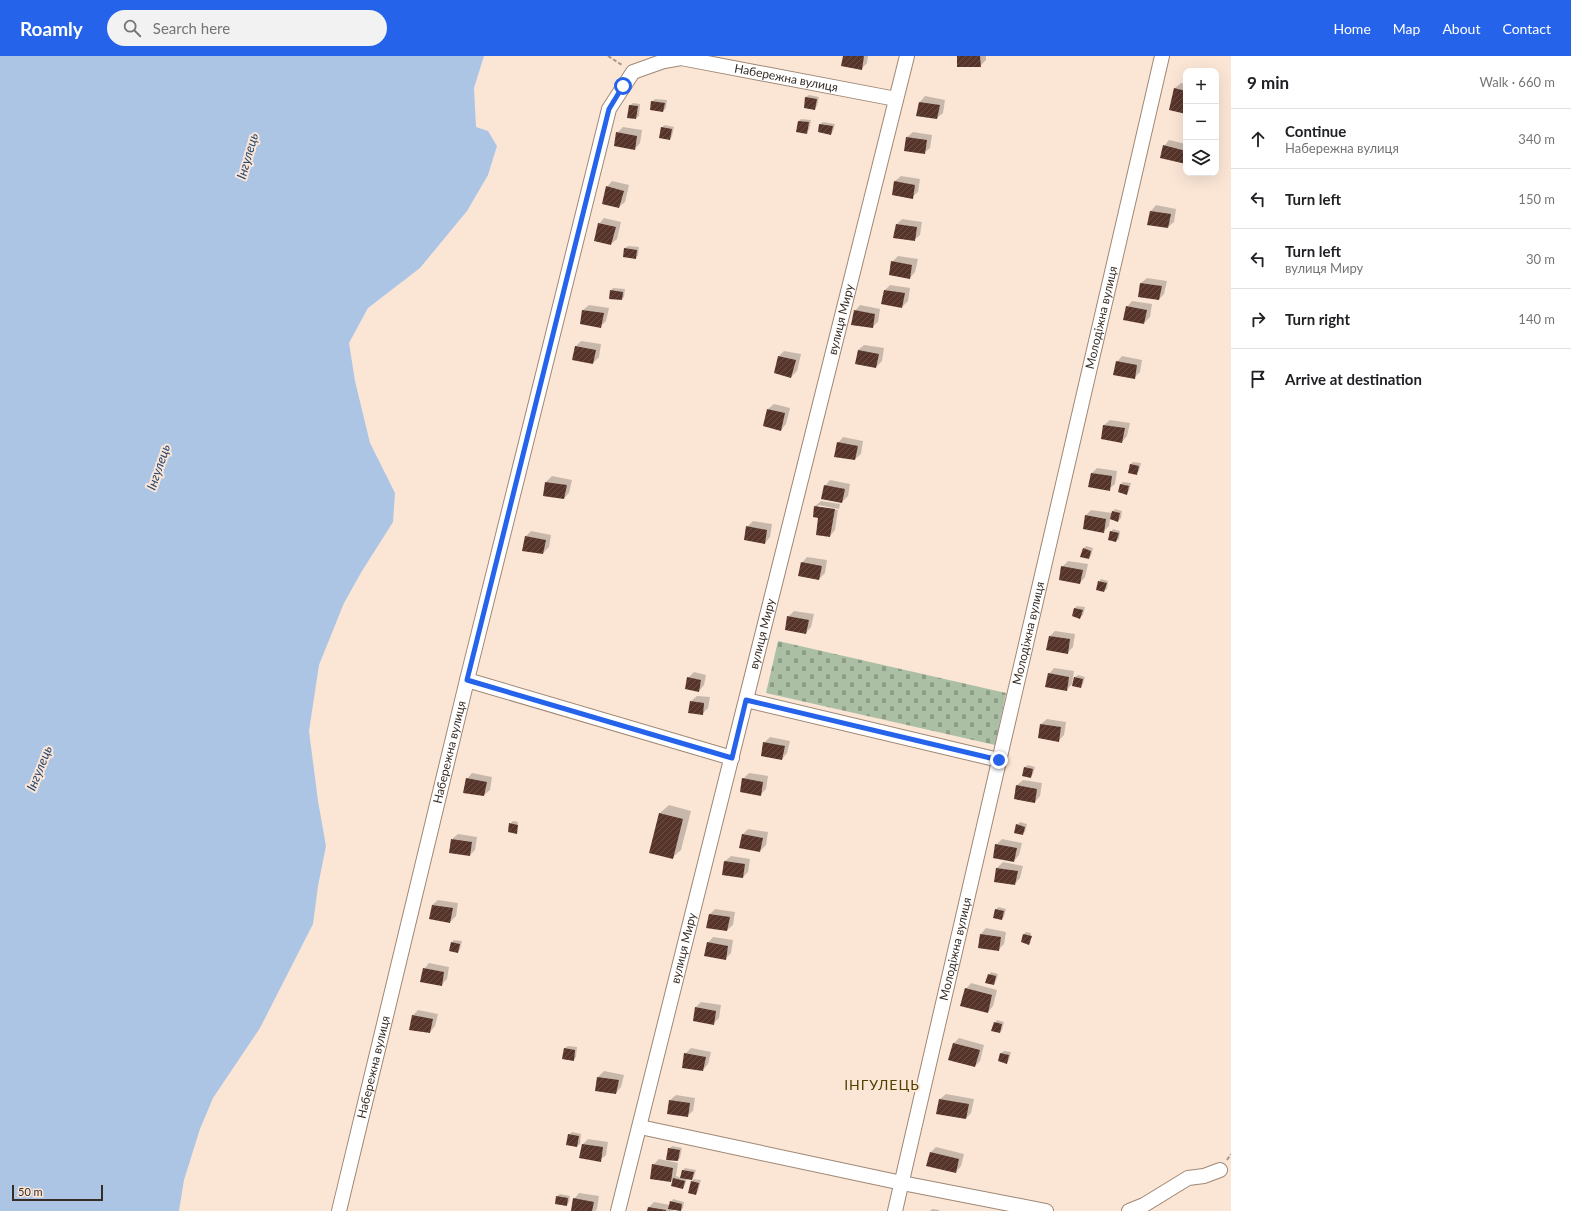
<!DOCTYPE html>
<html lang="en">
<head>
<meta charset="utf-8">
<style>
  body { margin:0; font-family:Lato,sans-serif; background:#f2f2f2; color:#202124 }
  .controls { position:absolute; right:12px; top:12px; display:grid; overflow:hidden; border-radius:8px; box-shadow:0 4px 16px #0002 }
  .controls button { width:36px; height:36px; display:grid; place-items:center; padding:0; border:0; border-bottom:1px solid #e0e0e0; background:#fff; color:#202124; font:20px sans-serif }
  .scale { position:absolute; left:12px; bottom:10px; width:91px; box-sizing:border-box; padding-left:4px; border:2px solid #372d26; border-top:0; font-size:11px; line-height:14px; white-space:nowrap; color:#372d26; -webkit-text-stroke:3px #fbe6d6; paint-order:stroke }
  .stop { position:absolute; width:12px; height:12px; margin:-9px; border:3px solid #2563eb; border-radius:50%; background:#fff }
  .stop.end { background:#2563eb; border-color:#fff; box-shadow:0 1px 4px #0008 }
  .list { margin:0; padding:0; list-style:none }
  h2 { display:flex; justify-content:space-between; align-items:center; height:52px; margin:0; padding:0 16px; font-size:17px }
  h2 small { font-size:13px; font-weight:400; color:#757577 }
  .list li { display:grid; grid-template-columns:26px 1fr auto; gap:12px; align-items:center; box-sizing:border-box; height:60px; padding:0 16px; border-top:1px solid #e0e0e0 }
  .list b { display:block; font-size:15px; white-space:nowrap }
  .list p { margin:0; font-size:13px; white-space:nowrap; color:#757577 }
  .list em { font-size:13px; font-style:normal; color:#757577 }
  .icon { flex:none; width:22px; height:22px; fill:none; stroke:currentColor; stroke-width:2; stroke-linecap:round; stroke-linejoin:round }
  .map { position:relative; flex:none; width:1231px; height:1155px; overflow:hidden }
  header { display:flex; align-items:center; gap:24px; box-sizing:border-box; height:56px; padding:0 20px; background:#2563eb; color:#fff }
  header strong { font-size:19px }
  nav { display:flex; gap:22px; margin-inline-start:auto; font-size:14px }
  .search { width:280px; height:36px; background:#f2f2f2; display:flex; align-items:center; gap:10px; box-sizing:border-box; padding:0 14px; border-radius:22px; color:#757577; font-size:15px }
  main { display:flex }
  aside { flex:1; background:#fff }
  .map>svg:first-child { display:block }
  .cemetery { fill:url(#cemetery-stones) }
  .water { fill:#adc5e5 }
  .shadow { fill:#0003 }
  .building { fill:url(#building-hatch) }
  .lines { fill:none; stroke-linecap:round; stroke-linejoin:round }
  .minor-casing { stroke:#9f8774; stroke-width:16 }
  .path { stroke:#a8988b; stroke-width:2; stroke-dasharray:4 2; stroke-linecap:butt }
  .minor { stroke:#fff; stroke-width:14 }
  .route { stroke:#2563eb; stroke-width:5 }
  .labels { text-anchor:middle; stroke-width:4; stroke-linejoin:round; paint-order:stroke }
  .street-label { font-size:12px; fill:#372d26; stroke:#fbe6d6 }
  .water-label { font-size:13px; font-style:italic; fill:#264772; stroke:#fbe6d6 }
  .quarter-label { font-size:14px; letter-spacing:1px; fill:#4e4100; stroke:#fbe6d6 }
</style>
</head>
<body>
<header>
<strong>Roamly</strong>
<div class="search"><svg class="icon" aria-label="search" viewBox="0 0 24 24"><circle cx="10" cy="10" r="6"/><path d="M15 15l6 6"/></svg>Search here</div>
<nav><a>Home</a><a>Map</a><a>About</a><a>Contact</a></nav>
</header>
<main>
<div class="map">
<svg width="1231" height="1155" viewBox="0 0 1231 1155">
  <defs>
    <pattern id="cemetery-stones" width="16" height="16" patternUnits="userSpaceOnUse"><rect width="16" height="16" fill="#abbfa5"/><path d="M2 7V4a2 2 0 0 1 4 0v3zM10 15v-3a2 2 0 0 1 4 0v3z" fill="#8c9c86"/></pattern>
    <pattern id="building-hatch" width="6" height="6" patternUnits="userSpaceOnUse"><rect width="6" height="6" fill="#56342a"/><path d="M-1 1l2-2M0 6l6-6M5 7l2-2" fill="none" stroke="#6c5048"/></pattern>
  </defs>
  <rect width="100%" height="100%" fill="#fbe6d6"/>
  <path class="cemetery" d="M778,585L1006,637L995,689L766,637Z"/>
  <path class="water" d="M0,0H484L474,32L476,71L488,75L497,90L488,119L467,155L420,212L368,252L349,287L355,325L370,387L395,437L393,466L362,515L344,547L319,609L309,675L318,745L326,790L318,830L313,868L260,972L213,1042L200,1073L184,1124L179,1155H0Z"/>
  <path class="shadow" d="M844,0H868L867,7L861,13Z
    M958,0H986V4L980,10Z
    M1181,27L1186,28V57L1175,32Z
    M809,39L819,41L817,50L814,53L806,41Z
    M925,40L945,44L943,57L937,62L917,59L920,46Z
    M655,43L667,44L666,52L663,55L652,46Z
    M633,47L640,48L639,60L636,62L630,49Z
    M801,63L811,64L809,74L806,76L799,65Z
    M823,66L835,68L833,75L831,78L819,76L820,68Z
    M665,69L674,71L672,80L670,83L660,81L662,71Z
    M623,71L642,74L640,87L635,93L617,77Z
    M913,76L932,79L930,92L924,97L905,94L907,81Z
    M1169,84L1186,88V107L1164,90Z
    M901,120L920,123L918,136L912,141L895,125Z
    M612,125L629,129L625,146L619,151L607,131Z
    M1156,149L1176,153L1174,166L1168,171L1149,168L1151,155Z
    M604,162L621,166L617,183L611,188L599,168Z
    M902,163L922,166L920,179L914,184L897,168Z
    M628,190L639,191L638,199L636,201L625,192Z
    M898,200L918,203L915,216L910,222L892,206Z
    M1147,222L1167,225L1164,238L1159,243L1141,227Z
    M890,229L910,232L908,245L902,251L885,234Z
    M613,232L625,233L624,241L622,243L611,234Z
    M1132,245L1152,248L1150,261L1144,267L1127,251Z
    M589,249L609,252L606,265L601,270L583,254Z
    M860,249L880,253L878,266L872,271L855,255Z
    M581,285L601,288L599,301L593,307L576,290Z
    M864,289L884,292L882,305L876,311L858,294Z
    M784,295L801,298L797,315L791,321L775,317L779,300Z
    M1122,300L1142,304L1140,316L1134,322L1117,306Z
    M774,348L790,352L786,368L781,374L764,370L768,353Z
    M1110,364L1130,367L1127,380L1122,386L1104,369Z
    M843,381L863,385L861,398L855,403L838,387Z
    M1133,406L1141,407L1139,415L1136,417L1129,416L1131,408Z
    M1097,412L1117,415L1115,428L1109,433L1092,417Z
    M552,420L572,424L569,437L564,442L544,439L546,426Z
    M830,424L850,428L848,440L842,446L825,430Z
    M1123,426L1131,427L1129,435L1126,437L1119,436L1121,428Z
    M821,445L840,448L839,453L818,449V451L838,454L835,474L830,480L815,450Z
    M1115,453L1122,455L1121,462L1118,465L1110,463L1109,470L1103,476L1086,459L1091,454L1112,457Z
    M753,465L772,468L770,481L765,487L747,471Z
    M1113,473L1120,475L1119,483L1116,485L1111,476Z
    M531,475L551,479L549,491L543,497L525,481Z
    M1086,490L1093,492L1091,500L1089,502L1083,493Z
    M807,501L827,504L825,517L819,523L802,507Z
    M1068,505L1088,508L1085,521L1080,527L1062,511Z
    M1101,523L1108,525L1107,533L1104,535L1099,526Z
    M1077,550L1085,551L1083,559L1080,561L1075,552Z
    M794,555L814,558L811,571L806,577L788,561Z
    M1055,575L1075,578L1073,591L1067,597L1050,580Z
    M1054,612L1074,615L1072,628L1066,634L1049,618Z
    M694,616L706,619L704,629L699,635L688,622Z
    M1078,619L1085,621L1083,628L1081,631L1073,629L1075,621Z
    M697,640L710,641L708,652L702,658L691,645Z
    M1047,663L1066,666L1064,679L1058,685L1041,668Z
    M770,681L790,685L787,697L782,703L764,687Z
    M1028,709L1035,711L1033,718L1030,721L1025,711Z
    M472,717L492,721L490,734L484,739L467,723Z
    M749,717L768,720L766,733L760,739L743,723Z
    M1023,724L1042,727L1040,740L1035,746L1017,729Z
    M669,749L691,755L681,794L672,802L650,796L660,757Z
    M513,765L518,766L516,775H518L516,776L510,768Z
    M1020,766L1027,768L1025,776L1022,778L1017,769Z
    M748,773L768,776L766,789L760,795L742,779Z
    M458,778L477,781L475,794L470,799L452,783Z
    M1002,783L1022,787L1019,799L1014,805L996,789Z
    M731,800L750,803L748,816L743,821L723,818L725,805Z
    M1003,806L1023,810L1020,822L1015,828L995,825L997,812Z
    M438,844L458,847L456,860L450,866L432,849Z
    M998,851L1006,853L1004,861L1001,863L996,854Z
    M715,853L735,856L733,869L727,874L710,858Z
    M986,872L1006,876L1004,888L998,894L979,891L981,878Z
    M1026,876L1031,877L1029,886H1031L1029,887L1022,886L1024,878Z
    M713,881L733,884L731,897L725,903L708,887Z
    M454,884L462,885L460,893L458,895L452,886Z
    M429,907L449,911L447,923L441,929L424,913Z
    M991,916L998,918L996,925L994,928L989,919Z
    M971,927L997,934L993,950L988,956L966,933Z
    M701,946L721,949L719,962L713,968L696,951Z
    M418,954L438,958L435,970L430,976L412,960Z
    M997,964L1004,966L1002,974L1000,976L995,967Z
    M959,982L984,989L980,1005L975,1010L953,988Z
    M568,990L577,991L576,1001L573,1004L564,1002L565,992Z
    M691,992L711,996L708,1008L703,1014L685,998Z
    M1004,995L1011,996L1009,1004L1007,1006L999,1005L1001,997Z
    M604,1015L624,1019L621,1031L616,1037L596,1034L598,1021Z
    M946,1038L974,1043L971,1057L966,1062L940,1043Z
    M676,1039L695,1042L693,1055L687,1060L670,1044Z
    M572,1076L581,1078L580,1088L577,1090L569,1079Z
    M588,1083L608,1086L606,1099L600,1104L583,1088Z
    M672,1090L682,1092L680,1102L677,1104L669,1093Z
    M936,1091L964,1098L961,1110L956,1116L931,1096Z
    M659,1103L678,1107L676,1120L681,1122L683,1114L685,1112L696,1114L694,1121L692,1123L701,1124L698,1135L696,1138L692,1125L694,1123L687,1122L685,1129L683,1132L672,1130L674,1122L671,1125L653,1109Z
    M579,1137L599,1140L597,1153L595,1155H572L574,1143Z
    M560,1138L570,1140L569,1146L566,1149L556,1147L557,1140Z
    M673,1143L684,1146L683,1152L680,1155L673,1153V1155H648V1152L654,1146L670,1149Z
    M932,1153L939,1154V1155H930Z"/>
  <path class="building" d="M843,0H864L862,14L841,10Z
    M957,0H980L981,11H957Z
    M1174,32L1186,35V58L1169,54Z
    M805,41L817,43L815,54L804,52Z
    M651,45L665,47L663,56L650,54Z
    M919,46L940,49L937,63L916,60Z
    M629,49L638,50L636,63L627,62Z
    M798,65L809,66L807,78L796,76Z
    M819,68L833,70L831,79L818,76Z
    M661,71L672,73L670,84L659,82Z
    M616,76L637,80L635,94L614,90Z
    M906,81L927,84L925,98L904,95Z
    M1163,89L1186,95V108L1160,102Z
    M894,125L915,129L913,143L892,139Z
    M606,130L624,135L619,152L602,148Z
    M1150,155L1171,158L1168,172L1147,169Z
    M598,167L616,171L611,189L594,185Z
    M896,168L917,171L915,185L893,182Z
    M624,192L637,194L636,203L623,201Z
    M891,205L912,209L910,223L889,219Z
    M1140,227L1162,230L1159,244L1138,241Z
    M610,234L623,236L622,244L609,243Z
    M884,234L905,237L902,252L881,248Z
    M1126,250L1147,254L1144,268L1123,264Z
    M582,254L604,257L601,272L580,268Z
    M854,254L875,258L873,272L851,269Z
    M575,290L596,294L593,308L572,304Z
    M858,294L879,298L876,312L855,308Z
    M778,300L796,304L791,322L774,317Z
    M1116,305L1137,309L1135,323L1113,319Z
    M767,353L785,357L781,375L763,370Z
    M1103,369L1125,372L1122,387L1101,383Z
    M837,386L858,390L855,404L834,401Z
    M1130,408L1139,410L1137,419L1128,417Z
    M1091,417L1112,420L1110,435L1088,431Z
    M545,426L567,429L564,443L543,440Z
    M1120,428L1129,430L1127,439L1118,436Z
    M824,429L845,433L842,447L821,443Z
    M814,450L835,453L830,481L816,479L818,462L813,461Z
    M1112,455L1120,457L1118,466L1110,463Z
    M1085,459L1106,463L1104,477L1083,473Z
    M746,470L767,474L765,488L744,484Z
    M1110,475L1119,477L1116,486L1108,484Z
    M525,480L546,484L543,498L522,495Z
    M1083,492L1091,495L1089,503L1080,501Z
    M801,506L822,510L819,524L798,520Z
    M1061,510L1083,514L1080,528L1059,524Z
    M1098,525L1107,527L1104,536L1096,534Z
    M1074,552L1083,554L1080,563L1072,560Z
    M787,560L809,564L806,578L785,574Z
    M1049,580L1070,583L1068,598L1046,594Z
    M1048,617L1069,621L1067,635L1045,631Z
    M687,621L701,624L699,636L685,633Z
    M1074,621L1083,623L1081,632L1072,630Z
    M690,645L704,647L703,659L688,657Z
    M1040,668L1061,671L1059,686L1038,682Z
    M763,686L785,690L782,704L761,700Z
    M1024,711L1033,713L1031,722L1022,720Z
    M466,722L487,726L484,740L463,737Z
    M742,722L763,726L761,740L740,736Z
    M1016,729L1037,733L1035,747L1014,743Z
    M659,757L683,763L673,803L649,797Z
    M509,767L518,769L517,778L508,776Z
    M1016,768L1025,771L1023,779L1014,777Z
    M742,778L763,782L760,796L739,792Z
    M451,783L472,786L470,800L449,797Z
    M995,788L1017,792L1014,806L993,802Z
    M724,805L745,808L743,822L722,819Z
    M996,812L1018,815L1015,829L994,826Z
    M432,849L453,852L450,867L429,863Z
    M995,853L1004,855L1002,864L993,862Z
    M709,858L730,861L727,875L706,872Z
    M980,878L1001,881L999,895L978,892Z
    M1023,878L1032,880L1029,889L1021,886Z
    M451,886L460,888L458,897L449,895Z
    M707,886L728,890L726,904L704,900Z
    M423,912L444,916L442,930L420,926Z
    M988,918L996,920L994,929L985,927Z
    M965,932L992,939L988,957L960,950Z
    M695,951L716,955L714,969L693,965Z
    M412,959L433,963L430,977L409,974Z
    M994,966L1002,968L1000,977L991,975Z
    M953,987L980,994L975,1011L948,1004Z
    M564,992L575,994L574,1005L562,1003Z
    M684,997L706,1001L703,1015L682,1012Z
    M1000,997L1009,999L1007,1008L998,1005Z
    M597,1021L619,1024L616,1038L595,1035Z
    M939,1043L969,1048L966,1063L936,1058Z
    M669,1044L690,1047L688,1061L667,1058Z
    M568,1078L579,1080L577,1091L566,1089Z
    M582,1088L603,1091L601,1106L579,1102Z
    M668,1092L680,1094L678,1105L666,1104Z
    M930,1096L959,1103L956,1117L926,1110Z
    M652,1108L673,1112L671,1126L650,1123Z
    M682,1114L694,1116L692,1124L680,1122Z
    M673,1122L685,1125L683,1133L671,1130Z
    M691,1125L699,1127L696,1139L688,1137Z
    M556,1140L568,1142L567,1150L555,1148Z
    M573,1142L594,1146L592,1155H571Z
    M670,1145L682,1148L681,1155L668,1153Z
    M648,1151L666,1154V1155H647Z"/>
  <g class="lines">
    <defs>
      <g id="minor">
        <path d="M467,624L732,702"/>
        <path d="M746,644L999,704"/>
        <path d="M640,1071L902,1127L1046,1155"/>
        <path id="s1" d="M339,1155L467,624L609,53L633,16L664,5L681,2L896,43"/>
        <path id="s2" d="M618,1155L907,0"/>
        <path id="s3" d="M895,1155L1162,0"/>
        <path d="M1129,1155L1144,1149L1188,1122L1204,1120L1220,1114"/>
      </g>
    </defs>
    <use href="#minor" class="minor-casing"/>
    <path class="path" d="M608,0L622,9
      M1227,1104L1231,1098"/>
    <use href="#minor" class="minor"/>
  </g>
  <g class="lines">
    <path class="route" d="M623,30L609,53L467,624L732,702L746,644L999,704"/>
  </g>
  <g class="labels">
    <g class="street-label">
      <text dy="4" stroke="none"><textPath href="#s1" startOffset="1336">Набережна вулиця</textPath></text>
      <text dy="4" stroke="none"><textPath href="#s3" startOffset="917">Молодіжна вулиця</textPath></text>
      <text dy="4" stroke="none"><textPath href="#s2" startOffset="919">вулиця Миру</textPath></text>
      <text dy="4" stroke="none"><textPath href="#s2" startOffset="595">вулиця Миру</textPath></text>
      <text dy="4" stroke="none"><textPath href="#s3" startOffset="593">Молодіжна вулиця</textPath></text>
      <text dy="4" stroke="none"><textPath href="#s1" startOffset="472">Набережна вулиця</textPath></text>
      <text dy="4" stroke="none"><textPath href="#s2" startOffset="271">вулиця Миру</textPath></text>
      <text dy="4" stroke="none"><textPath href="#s3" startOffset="269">Молодіжна вулиця</textPath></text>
      <text dy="4" stroke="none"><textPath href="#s1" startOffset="148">Набережна вулиця</textPath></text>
    </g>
    <g class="water-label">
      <text transform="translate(247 100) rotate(-74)" y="5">Інгулець</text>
      <text transform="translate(158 411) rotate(-71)" y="5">Інгулець</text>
      <text transform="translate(39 712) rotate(-68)" y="5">Інгулець</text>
    </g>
    <g class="quarter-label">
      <text x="882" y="1034">ІНГУЛЕЦЬ</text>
    </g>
  </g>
</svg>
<div class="controls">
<button>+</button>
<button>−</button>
<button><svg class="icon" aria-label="layers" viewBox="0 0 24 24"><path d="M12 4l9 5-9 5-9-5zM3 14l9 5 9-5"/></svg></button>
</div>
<div class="scale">50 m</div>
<div class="stop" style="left:623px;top:30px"></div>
<div class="stop end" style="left:999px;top:704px"></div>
</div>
<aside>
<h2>9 min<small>Walk · 660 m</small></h2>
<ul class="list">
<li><svg class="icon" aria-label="ahead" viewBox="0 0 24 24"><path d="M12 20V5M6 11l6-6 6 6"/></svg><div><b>Continue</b><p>Набережна вулиця</p></div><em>340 m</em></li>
<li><svg class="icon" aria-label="left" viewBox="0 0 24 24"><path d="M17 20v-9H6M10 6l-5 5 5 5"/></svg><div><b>Turn left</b></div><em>150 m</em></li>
<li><svg class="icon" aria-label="left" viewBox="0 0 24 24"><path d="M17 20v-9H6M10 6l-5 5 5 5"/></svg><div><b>Turn left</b><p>вулиця Миру</p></div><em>30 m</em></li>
<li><svg class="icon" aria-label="right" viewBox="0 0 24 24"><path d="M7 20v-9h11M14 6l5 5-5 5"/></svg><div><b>Turn right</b></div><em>140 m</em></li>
<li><svg class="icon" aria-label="arrive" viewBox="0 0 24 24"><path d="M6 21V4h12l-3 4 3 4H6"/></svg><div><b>Arrive at destination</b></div></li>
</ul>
</aside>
</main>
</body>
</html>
